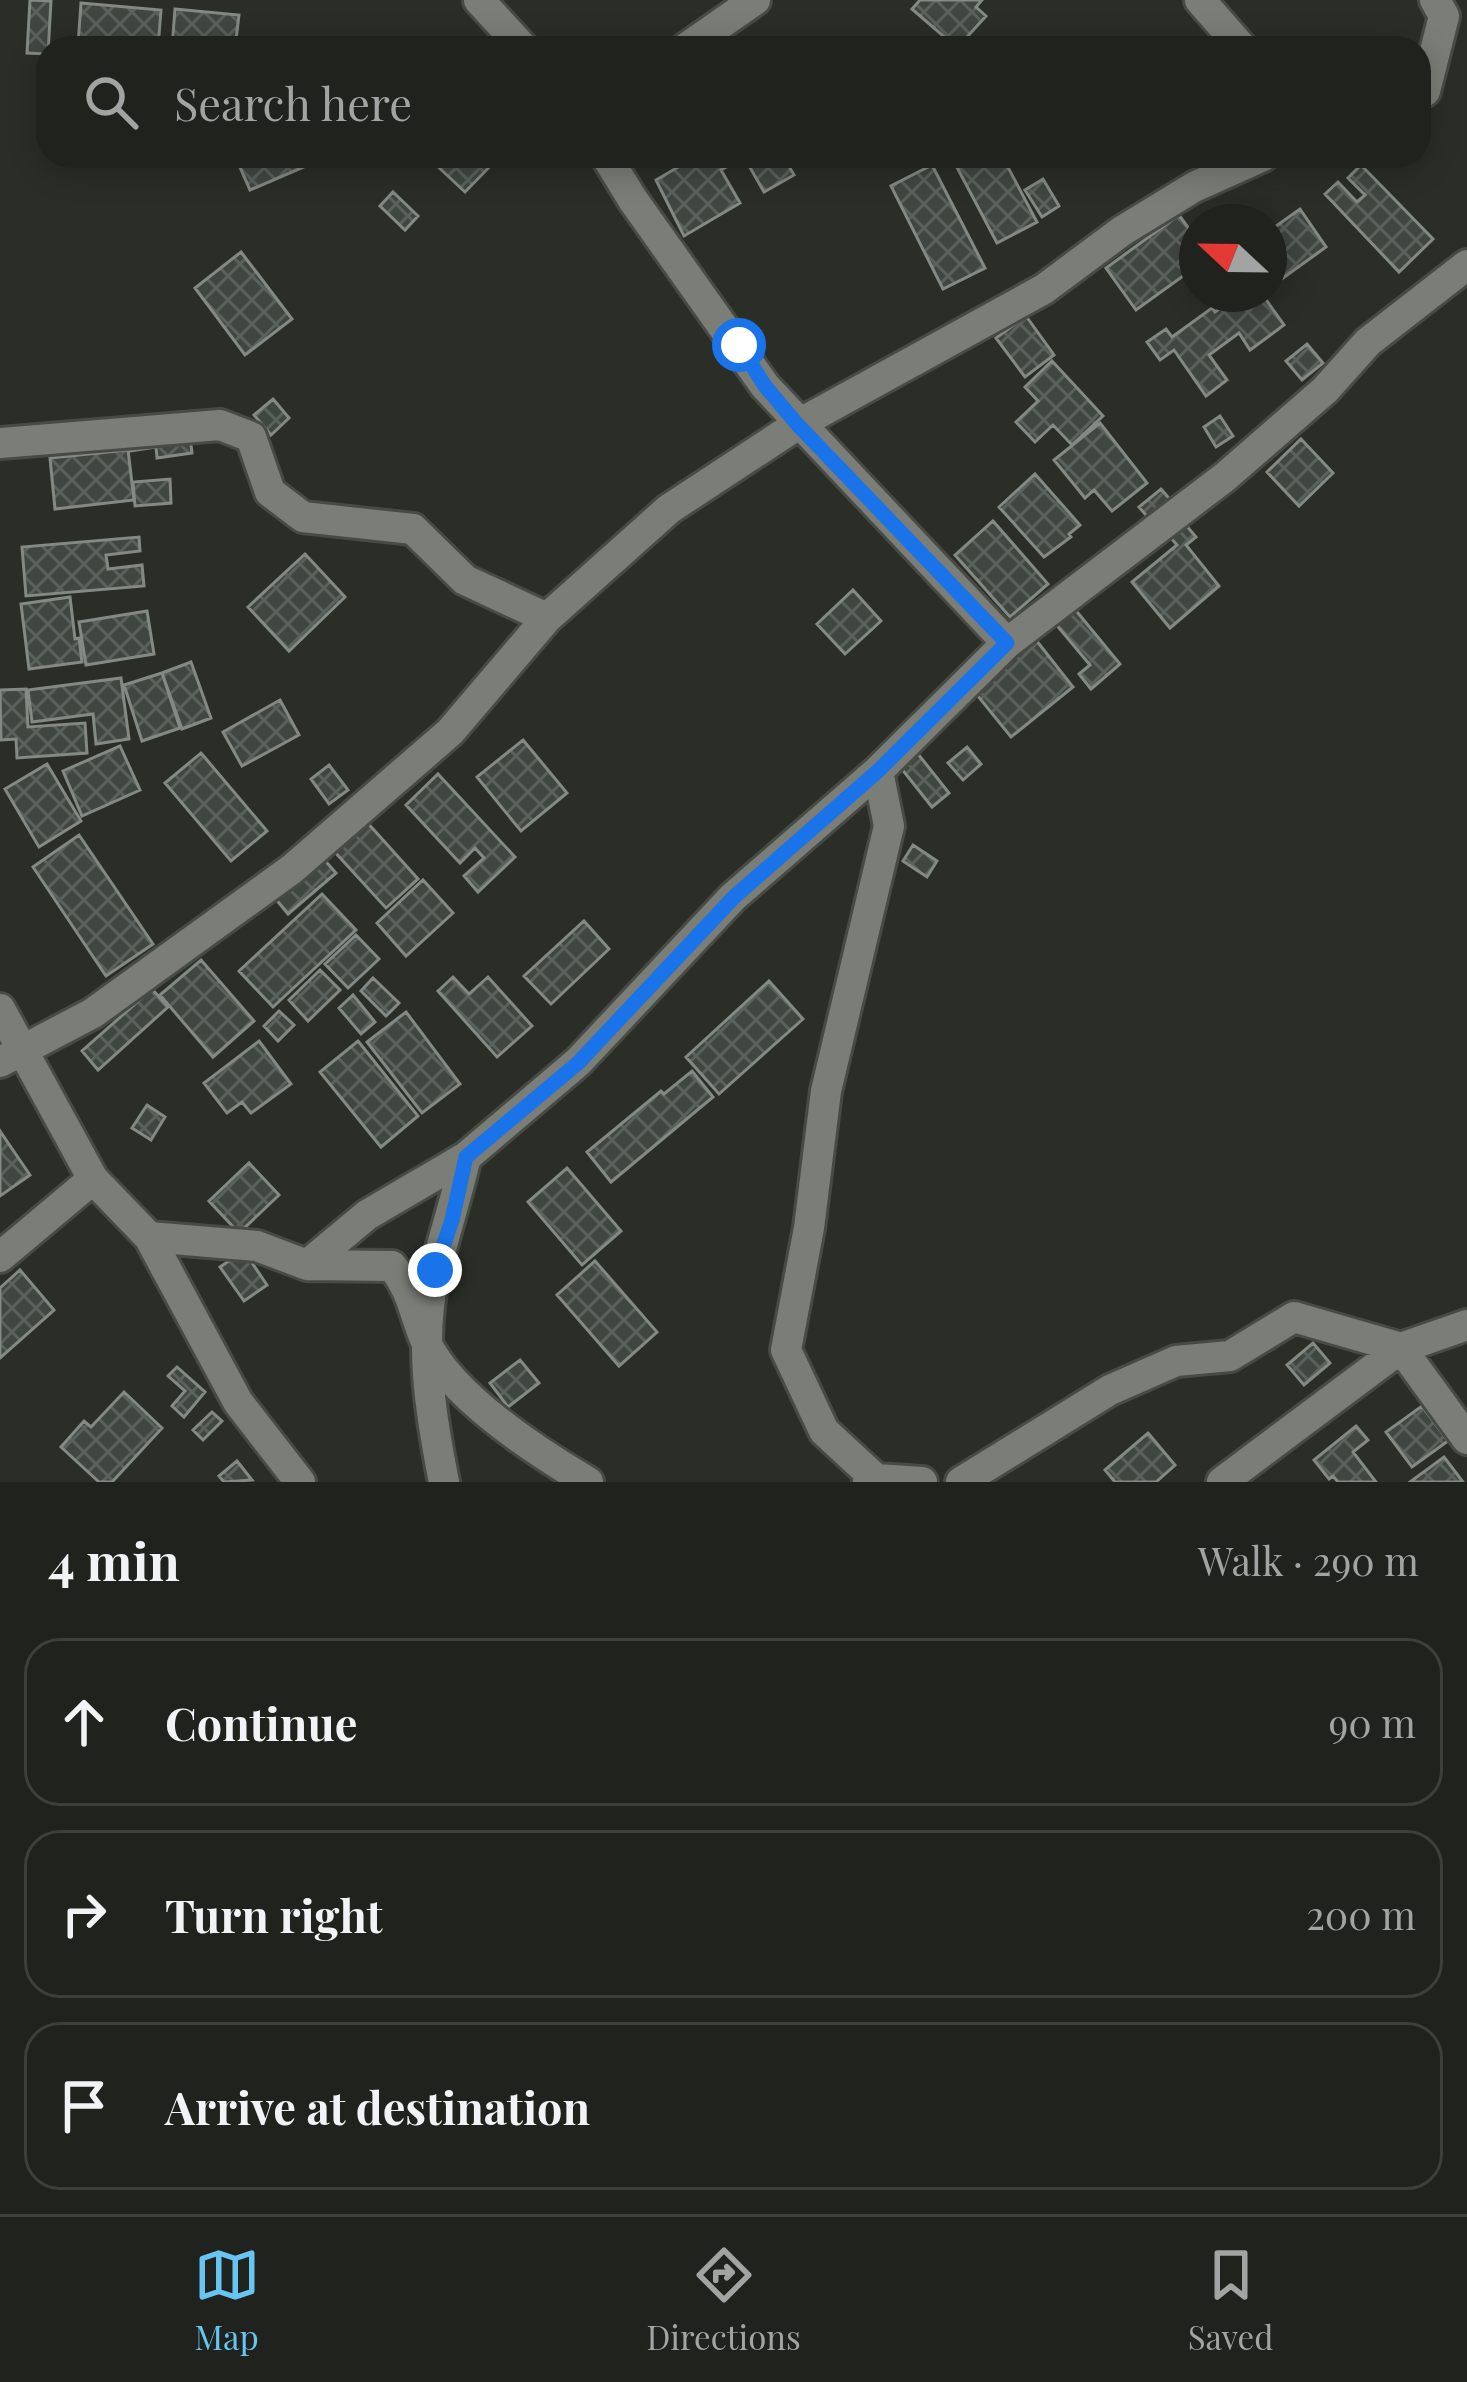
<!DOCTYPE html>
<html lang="en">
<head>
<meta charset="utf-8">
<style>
  body { margin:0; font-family:"Playfair Display",serif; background:#2d2f2a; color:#f1f3f6 }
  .compass { position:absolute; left:1179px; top:204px; width:108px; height:108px; border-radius:50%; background:#20221d; box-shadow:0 6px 30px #0003; rotate:292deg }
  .stop { position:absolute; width:36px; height:36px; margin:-27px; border:9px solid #1a73e8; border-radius:50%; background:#fff }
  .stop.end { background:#1a73e8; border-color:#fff; box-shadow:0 3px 12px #0008 }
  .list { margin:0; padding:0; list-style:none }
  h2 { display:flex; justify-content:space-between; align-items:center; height:156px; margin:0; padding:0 48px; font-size:51px }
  h2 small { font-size:39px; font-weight:400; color:#a2a4a4 }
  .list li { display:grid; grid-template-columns:78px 1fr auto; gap:36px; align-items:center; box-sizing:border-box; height:168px; margin:0 24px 24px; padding:0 24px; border:3px solid #3d3f3b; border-radius:36px }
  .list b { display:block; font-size:45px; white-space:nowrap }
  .list em { font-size:39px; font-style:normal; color:#a2a4a4 }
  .icon { flex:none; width:66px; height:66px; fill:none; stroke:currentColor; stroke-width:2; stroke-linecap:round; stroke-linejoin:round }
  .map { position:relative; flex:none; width:1467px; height:1482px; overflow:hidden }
  .search { position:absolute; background:#20221d; box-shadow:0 6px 30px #0003; left:36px; right:36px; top:36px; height:132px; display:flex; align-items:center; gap:30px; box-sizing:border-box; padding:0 42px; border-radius:36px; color:#a2a4a4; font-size:45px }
  .sheet { height:732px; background:#20221d }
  nav { display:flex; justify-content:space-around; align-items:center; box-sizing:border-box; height:168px; border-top:3px solid #3d3f3b; background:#20221d; font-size:33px; color:#a2a4a4 }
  nav a { display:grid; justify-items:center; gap:6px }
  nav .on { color:#68c4f0 }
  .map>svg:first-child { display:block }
  .building { fill:url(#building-cross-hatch); stroke:#828a83; stroke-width:3 }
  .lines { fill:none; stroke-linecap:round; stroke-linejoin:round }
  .minor-casing { stroke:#484a45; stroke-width:36 }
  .minor { stroke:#7a7e76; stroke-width:30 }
  .route { stroke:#1a73e8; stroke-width:15 }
</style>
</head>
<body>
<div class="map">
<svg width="1467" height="1482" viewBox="0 0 1467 1482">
  <defs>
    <pattern id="building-cross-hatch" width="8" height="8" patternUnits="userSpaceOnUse" patternTransform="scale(3)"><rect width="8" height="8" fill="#404741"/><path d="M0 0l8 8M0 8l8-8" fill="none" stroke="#5b615c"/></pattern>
  </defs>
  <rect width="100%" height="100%" fill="#2a2e27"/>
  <path class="building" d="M30,0L51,1L48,54L27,53Z
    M920,0H982L976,7L986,16L957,48L912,9Z
    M81,3L161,10L158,48L78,45Z
    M175,9L239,15L235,48H172Z
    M235,156H329L250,190Z
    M434,156H500L465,192L431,160Z
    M697,156H783L794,175L764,192L744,157L721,170L740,203L684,236L656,180Z
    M951,156H1002L1037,222L997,243Z
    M932,165L985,268L943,289L891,186Z
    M1361,165L1433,239L1399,272L1325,194L1338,182L1357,202L1365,195L1348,178Z
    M1043,179L1059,206L1042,217L1025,190Z
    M393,192L418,216L405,230L380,206Z
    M1300,209L1326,247L1272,286L1269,231Z
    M1179,215L1197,240V266L1136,310L1106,268Z
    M241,252L292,319L245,355L195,288Z
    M1240,294H1262L1284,325L1250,350L1239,333L1209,355L1227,380L1206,396L1174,350L1160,360L1147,342L1166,329L1172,337L1212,308L1215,312Z
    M1026,316L1054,355L1025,377L996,338Z
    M1307,344L1323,363L1302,380L1286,361Z
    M1052,361L1103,416L1072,445L1053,425L1035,442L1016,422L1038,401L1025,387Z
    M273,399L289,418L271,435L254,415Z
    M1220,416L1233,436L1216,447L1204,427Z
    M1100,423L1147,483L1112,511L1094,490L1085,498L1054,460Z
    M189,428L192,453L157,458L156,447L130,451L128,437Z
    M1301,439L1333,473L1299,506L1267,472Z
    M128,450L134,500L55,509L50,458Z
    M1035,474L1080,525L1069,534L1071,537L1044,557L999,507Z
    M170,479L171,503L135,506L133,482Z
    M1161,489L1173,503L1151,521L1139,507Z
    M993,521L1048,584L1010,617L955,555Z
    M1185,524L1196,537L1186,545L1219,586L1170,628L1132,582L1177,545L1170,537Z
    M139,537L140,551L106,555L108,569L142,565L144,586L26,596L22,547Z
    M305,554L345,597L289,651L248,607Z
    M853,590L881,621L845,654L817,624Z
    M70,597L75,639L79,638L82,662L29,669L21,604Z
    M1073,607L1120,664L1091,689L1079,674L1090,665L1054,622Z
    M147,611L154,654L86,665L79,622Z
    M1036,640L1073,687L1011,737L973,690Z
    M191,662L211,718L182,729L162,673Z
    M162,673L180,728L142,741L124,685Z
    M121,678L129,739L96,744L93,714L32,722L28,690Z
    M26,689L28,727L85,723L87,753L17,758L16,739L1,740L0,690Z
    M280,700L299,735L242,766L223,732Z
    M523,740L567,793L521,831L477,777Z
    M120,746L140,790L82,816L63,771Z
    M967,747L981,764L963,780L948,763Z
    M201,753L267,831L231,861L165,783Z
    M918,754L949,793L932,807L901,768Z
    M47,764L81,821L39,847L5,789Z
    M329,765L348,790L329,804L311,779Z
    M438,774L515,857L478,892L464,876L484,858L475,848L460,863L406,805Z
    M365,820L418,879L386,908L333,850Z
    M79,835L153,944L106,976L33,867Z
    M913,845L937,861L927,877L903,861Z
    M321,856L336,873L288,914L274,897Z
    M423,880L453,913L406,956L377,923Z
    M322,894L356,930L273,1007L239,971Z
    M584,921L609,949L551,1004L524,976Z
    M356,935L379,959L348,988L325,964Z
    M201,960L254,1021L213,1057L160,995Z
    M320,970L340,990L308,1021L289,1000Z
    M453,977L469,994L488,977L532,1026L497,1057L438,991Z
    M373,978L399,1003L386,1016L361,991Z
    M769,981L803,1019L719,1094L686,1057Z
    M152,989L168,1007L98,1070L82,1051Z
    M353,995L375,1022L361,1034L339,1008Z
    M279,1011L294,1025L278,1041L264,1026Z
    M406,1012L460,1084L422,1113L367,1042Z
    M259,1041L291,1084L251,1113L242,1102L227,1113L204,1083Z
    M358,1041L418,1116L381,1147L320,1072Z
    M692,1071L713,1097L611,1182L587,1152L661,1091L664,1094Z
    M147,1105L165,1117L151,1140L132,1128Z
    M0,1131L30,1175L0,1196Z
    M249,1163L279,1195L239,1233L209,1201Z
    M567,1168L621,1231L582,1265L528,1202Z
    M244,1251L267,1285L244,1301L220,1267Z
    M595,1261L657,1332L619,1366L557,1295Z
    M20,1270L54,1310L0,1358V1288Z
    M1313,1343L1330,1363L1304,1385L1287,1365Z
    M520,1360L539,1383L508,1407L490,1383Z
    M177,1367L205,1392L184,1417L172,1406L185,1391L168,1376Z
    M124,1392L162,1428L112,1482H99L61,1447L84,1421L91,1427Z
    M1422,1406L1448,1441L1412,1467L1386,1432Z
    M212,1412L222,1421L203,1440L193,1430Z
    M1356,1426L1368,1440L1353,1452L1376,1482H1338L1333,1476L1329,1479L1314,1460Z
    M1148,1433L1175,1465L1156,1482H1115L1105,1470Z
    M1444,1457L1463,1482H1410Z
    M237,1461L252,1480L224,1482L219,1476Z"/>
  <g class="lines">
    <defs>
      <path id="minor" d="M479,0L523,48
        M1200,0L1242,48
        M686,48L755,0
        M1419,95L1425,91L1444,16L1435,0
        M606,156L633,200L765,386L1007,643
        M0,443L220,425L251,437L270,492L303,517L413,529L465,580L547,618
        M0,1009L93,1179L149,1237L238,1402L300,1482
        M0,1062L93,1013L292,869L450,732L547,618L669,509L797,425L1044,289L1122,231L1194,187L1263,156
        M149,1237L257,1246L307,1265L367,1215L466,1157L578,1062L733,897L878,771L1007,643L1225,477L1325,390L1368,342L1467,265
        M0,1257L93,1179
        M307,1265L392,1266C412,1290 414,1314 426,1342C451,1396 537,1452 588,1482
        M876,1479L824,1431L786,1350L809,1228L826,1091L889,826L878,771
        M444,1482C430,1412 418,1337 436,1267C446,1230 457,1194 466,1157
        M868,1482L876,1479L922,1482
        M961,1482L1110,1390L1176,1361L1230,1356L1294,1317L1401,1348L1467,1439
        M1222,1482L1401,1348L1467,1325"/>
    </defs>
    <use href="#minor" class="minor-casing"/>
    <use href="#minor" class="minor"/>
  </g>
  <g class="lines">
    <path class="route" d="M435,1270L452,1220L466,1157L578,1063L734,897L878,771L1007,643L797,424L765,386L739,345"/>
  </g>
</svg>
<svg class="compass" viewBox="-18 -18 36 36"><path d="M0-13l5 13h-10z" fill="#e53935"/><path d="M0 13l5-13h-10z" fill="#a2a4a4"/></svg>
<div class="stop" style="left:739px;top:345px"></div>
<div class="stop end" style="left:435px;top:1270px"></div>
<div class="search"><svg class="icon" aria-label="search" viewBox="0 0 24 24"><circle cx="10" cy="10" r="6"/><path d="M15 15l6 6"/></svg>Search here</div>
</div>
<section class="sheet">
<h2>4 min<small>Walk · 290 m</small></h2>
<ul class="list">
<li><svg class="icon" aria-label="ahead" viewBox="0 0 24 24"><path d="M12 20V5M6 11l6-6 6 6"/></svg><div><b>Continue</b></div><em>90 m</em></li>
<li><svg class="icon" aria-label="right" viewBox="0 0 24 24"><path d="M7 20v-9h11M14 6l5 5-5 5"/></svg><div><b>Turn right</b></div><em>200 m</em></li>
<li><svg class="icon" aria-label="arrive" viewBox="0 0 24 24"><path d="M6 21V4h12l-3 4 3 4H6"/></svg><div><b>Arrive at destination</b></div></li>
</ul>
</section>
<nav>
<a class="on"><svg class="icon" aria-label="map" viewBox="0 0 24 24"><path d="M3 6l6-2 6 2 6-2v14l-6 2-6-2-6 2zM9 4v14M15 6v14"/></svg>Map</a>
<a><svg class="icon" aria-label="directions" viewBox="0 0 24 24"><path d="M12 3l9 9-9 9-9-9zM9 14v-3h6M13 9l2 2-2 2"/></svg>Directions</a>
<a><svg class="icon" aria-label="saved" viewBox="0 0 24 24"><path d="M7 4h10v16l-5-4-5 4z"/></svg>Saved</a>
</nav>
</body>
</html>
